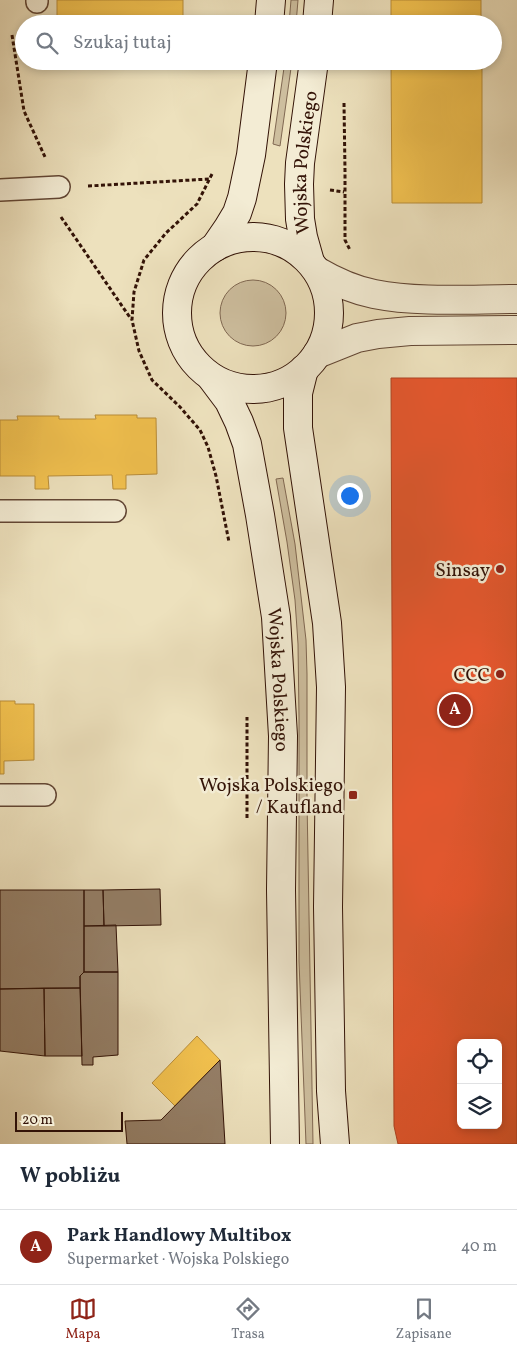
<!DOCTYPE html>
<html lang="pl">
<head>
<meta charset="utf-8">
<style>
  body { margin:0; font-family:Vollkorn,serif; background:#f6f6f7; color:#1f2937 }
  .controls { position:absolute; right:15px; bottom:15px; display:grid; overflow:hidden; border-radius:8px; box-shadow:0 2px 8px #0003 }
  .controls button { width:45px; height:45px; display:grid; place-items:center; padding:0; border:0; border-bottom:1px solid #e0e1e3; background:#fff; color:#1f2937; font:25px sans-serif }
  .scale { position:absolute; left:15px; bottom:12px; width:108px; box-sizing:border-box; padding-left:5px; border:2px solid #331307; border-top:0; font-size:14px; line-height:18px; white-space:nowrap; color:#331307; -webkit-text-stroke:4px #f3ecd4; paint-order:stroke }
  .you { position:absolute; left:349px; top:495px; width:18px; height:18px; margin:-12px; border:4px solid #fff; border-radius:50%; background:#1a73e8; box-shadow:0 0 0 8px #1a73e833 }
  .badge { display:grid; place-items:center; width:32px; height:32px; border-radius:50%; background:#8f2418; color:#fff; font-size:16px; font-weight:700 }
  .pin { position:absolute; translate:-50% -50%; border:2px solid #fff; box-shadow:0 1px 5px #0006 }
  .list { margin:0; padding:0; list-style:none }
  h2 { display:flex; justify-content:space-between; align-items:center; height:65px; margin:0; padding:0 20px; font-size:21px }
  h2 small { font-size:16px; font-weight:400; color:#747a83 }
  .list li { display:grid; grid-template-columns:32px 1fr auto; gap:15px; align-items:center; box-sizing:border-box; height:75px; padding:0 20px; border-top:1px solid #e0e1e3 }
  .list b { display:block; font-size:19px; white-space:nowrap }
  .list p { margin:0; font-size:16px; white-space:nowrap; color:#747a83 }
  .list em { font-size:16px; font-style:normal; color:#747a83 }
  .icon { flex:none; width:28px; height:28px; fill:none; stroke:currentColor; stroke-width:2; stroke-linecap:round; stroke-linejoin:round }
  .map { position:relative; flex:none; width:517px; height:1144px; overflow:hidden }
  .search { position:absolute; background:#fff; box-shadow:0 2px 8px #0003; left:15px; right:15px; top:15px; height:55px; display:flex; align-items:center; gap:12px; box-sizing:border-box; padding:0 18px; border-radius:28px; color:#747a83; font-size:19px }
  .sheet { height:140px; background:#fff }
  nav { display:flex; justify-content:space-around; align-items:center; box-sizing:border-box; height:70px; border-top:1px solid #e0e1e3; background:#fff; font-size:14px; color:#747a83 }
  nav a { display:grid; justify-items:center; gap:2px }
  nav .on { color:#8f2418 }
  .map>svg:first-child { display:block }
  .green { fill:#cdbe9e; stroke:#806852 }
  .homes { fill:#f2c14e; stroke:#b98d39 }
  .shops { fill:#e4572e; stroke:#af4322; fill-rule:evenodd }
  .building { fill:#947e66; stroke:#331307 }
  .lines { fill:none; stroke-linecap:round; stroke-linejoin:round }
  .lane-casing { stroke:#624634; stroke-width:24 }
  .street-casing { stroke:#624634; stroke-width:30 }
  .secondary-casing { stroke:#331307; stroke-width:30 }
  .path { stroke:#331307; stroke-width:3; stroke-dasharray:4 2.5; stroke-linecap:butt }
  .lane { stroke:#f3ecd4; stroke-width:21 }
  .street { stroke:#f3ecd4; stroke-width:28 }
  .secondary { stroke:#f3ecd4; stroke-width:28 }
  .poi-dot { fill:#8f2418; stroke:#f3ecd4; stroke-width:2 }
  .labels { text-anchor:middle; stroke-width:5; stroke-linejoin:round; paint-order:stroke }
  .street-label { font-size:19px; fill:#331307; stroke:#f3ecd4 }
  .poi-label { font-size:19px; fill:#331307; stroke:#f3ecd4; text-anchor:end }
</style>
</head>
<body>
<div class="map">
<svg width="517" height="1144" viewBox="0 0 517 1144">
  <rect width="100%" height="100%" fill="#ede1bd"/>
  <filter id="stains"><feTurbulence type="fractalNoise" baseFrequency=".004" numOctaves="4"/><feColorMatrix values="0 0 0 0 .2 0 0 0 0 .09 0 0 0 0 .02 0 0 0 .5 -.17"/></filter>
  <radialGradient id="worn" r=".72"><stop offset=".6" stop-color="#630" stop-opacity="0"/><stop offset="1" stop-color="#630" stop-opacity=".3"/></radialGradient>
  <path class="green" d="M291,0H298L296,24H289Z
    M285,61H292L280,146L273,144Z
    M220 313a33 33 0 1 1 66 0a33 33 0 1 1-66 0Z
    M283,478L295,544L306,640L307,674V800L313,1144H306L299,961V717L298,644L295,600L287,542L276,479Z"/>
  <path class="homes" d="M57,0H183V24H57Z
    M391,0H481V24H391Z
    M391,61H482V203H392Z
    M95,415H137V418H156L157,474L126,475V489H113L112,475L48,476L49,489H35V476H0V420H18L17,416H59V419H96Z
    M0,701H15V704H34V760L4,761V774H0Z
    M197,1036L220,1060L175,1106L152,1083Z"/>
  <path class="shops" d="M391,378H517V1144H398L394,1126ZM461,1043H498V1125H461Z"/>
  <path class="building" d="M160,889L161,925L104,926L103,890Z
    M0,890H84V972L80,976V988L0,989Z
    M84,890H103L104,926H84Z
    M116,925L118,972H84V926Z
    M84,972H118V1055L93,1057V1065H82L80,976Z
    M44,988L45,1056L0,1051V989Z
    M44,988H80L82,1056H45Z
    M220,1060L225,1144H127L125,1121L161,1120Z"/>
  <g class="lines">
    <defs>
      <path id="lane" d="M37,2V0
        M0,190L59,187
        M0,511H115
        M0,795H45"/>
      <path id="street" d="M317,271C334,281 354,290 374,294C419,303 471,299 517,299
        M317,354L357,338L378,334L410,331L517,330"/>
      <g id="secondary">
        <path d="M269,24L271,0"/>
        <path d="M317,24L319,0"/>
        <circle cx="253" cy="313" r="76"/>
        <path d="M215,247L228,228L237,213L242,198L251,155L263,61"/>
        <path id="s1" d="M310,262L303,237L300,219L299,184L300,163L314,61"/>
        <path d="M304,369L298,393V428L327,623L331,687L328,907L331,1091L335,1144"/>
        <path id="s2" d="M211,377L229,401L239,422L247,444L260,515L276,617L283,736L281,890L285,1144"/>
      </g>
    </defs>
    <use href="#lane" class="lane-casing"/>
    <use href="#street" class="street-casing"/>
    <use href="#secondary" class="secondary-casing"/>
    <path class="path" d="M12,35L24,111L45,157
      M344,103L345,171V240L350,250
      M212,174L197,204L166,233L144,260L134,292L132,320L139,351L152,380L180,407L200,430L208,447L216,476L229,542
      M88,186L209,179
      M330,190L344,192
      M61,217L131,319
      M247,818V717"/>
    <use href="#lane" class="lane"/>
    <use href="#street" class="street"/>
    <use href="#secondary" class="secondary"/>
  </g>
  <g class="poi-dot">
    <circle cx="500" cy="569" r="5"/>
    <circle cx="500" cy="674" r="5"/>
    <rect x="348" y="790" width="10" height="10" rx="2.5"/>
  </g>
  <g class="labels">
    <g class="street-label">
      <text dy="7" stroke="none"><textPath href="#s1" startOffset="101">Wojska Polskiego</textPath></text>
      <text dy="7" stroke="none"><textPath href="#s2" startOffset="315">Wojska Polskiego</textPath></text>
    </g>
    <g class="poi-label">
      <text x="490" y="576">Sinsay</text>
      <text x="490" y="681">CCC</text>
      <text x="343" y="791">Wojska Polskiego<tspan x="343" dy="22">/ Kaufland</tspan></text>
    </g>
  </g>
  <rect width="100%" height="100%" filter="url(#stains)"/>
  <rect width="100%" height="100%" fill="url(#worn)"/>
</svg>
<div class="controls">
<button><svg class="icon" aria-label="locate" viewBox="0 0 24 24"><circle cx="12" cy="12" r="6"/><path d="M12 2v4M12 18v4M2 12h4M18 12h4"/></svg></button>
<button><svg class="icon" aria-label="layers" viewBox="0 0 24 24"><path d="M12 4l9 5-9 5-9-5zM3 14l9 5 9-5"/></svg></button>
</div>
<div class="scale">20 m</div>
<div class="you"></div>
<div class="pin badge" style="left:455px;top:710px">A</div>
<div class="search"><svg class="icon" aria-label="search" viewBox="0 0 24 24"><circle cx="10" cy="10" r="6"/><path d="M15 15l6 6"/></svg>Szukaj tutaj</div>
</div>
<section class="sheet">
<h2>W pobliżu<small></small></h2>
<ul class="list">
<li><span class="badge">A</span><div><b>Park Handlowy Multibox</b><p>Supermarket · Wojska Polskiego</p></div><em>40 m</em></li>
</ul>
</section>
<nav>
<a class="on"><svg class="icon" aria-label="map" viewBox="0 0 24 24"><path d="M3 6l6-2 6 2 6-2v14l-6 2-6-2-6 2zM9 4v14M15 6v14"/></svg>Mapa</a>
<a><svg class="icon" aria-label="directions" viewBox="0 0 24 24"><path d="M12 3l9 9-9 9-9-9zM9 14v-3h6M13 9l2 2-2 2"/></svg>Trasa</a>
<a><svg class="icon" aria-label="saved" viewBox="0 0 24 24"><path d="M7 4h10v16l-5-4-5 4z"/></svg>Zapisane</a>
</nav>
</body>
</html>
